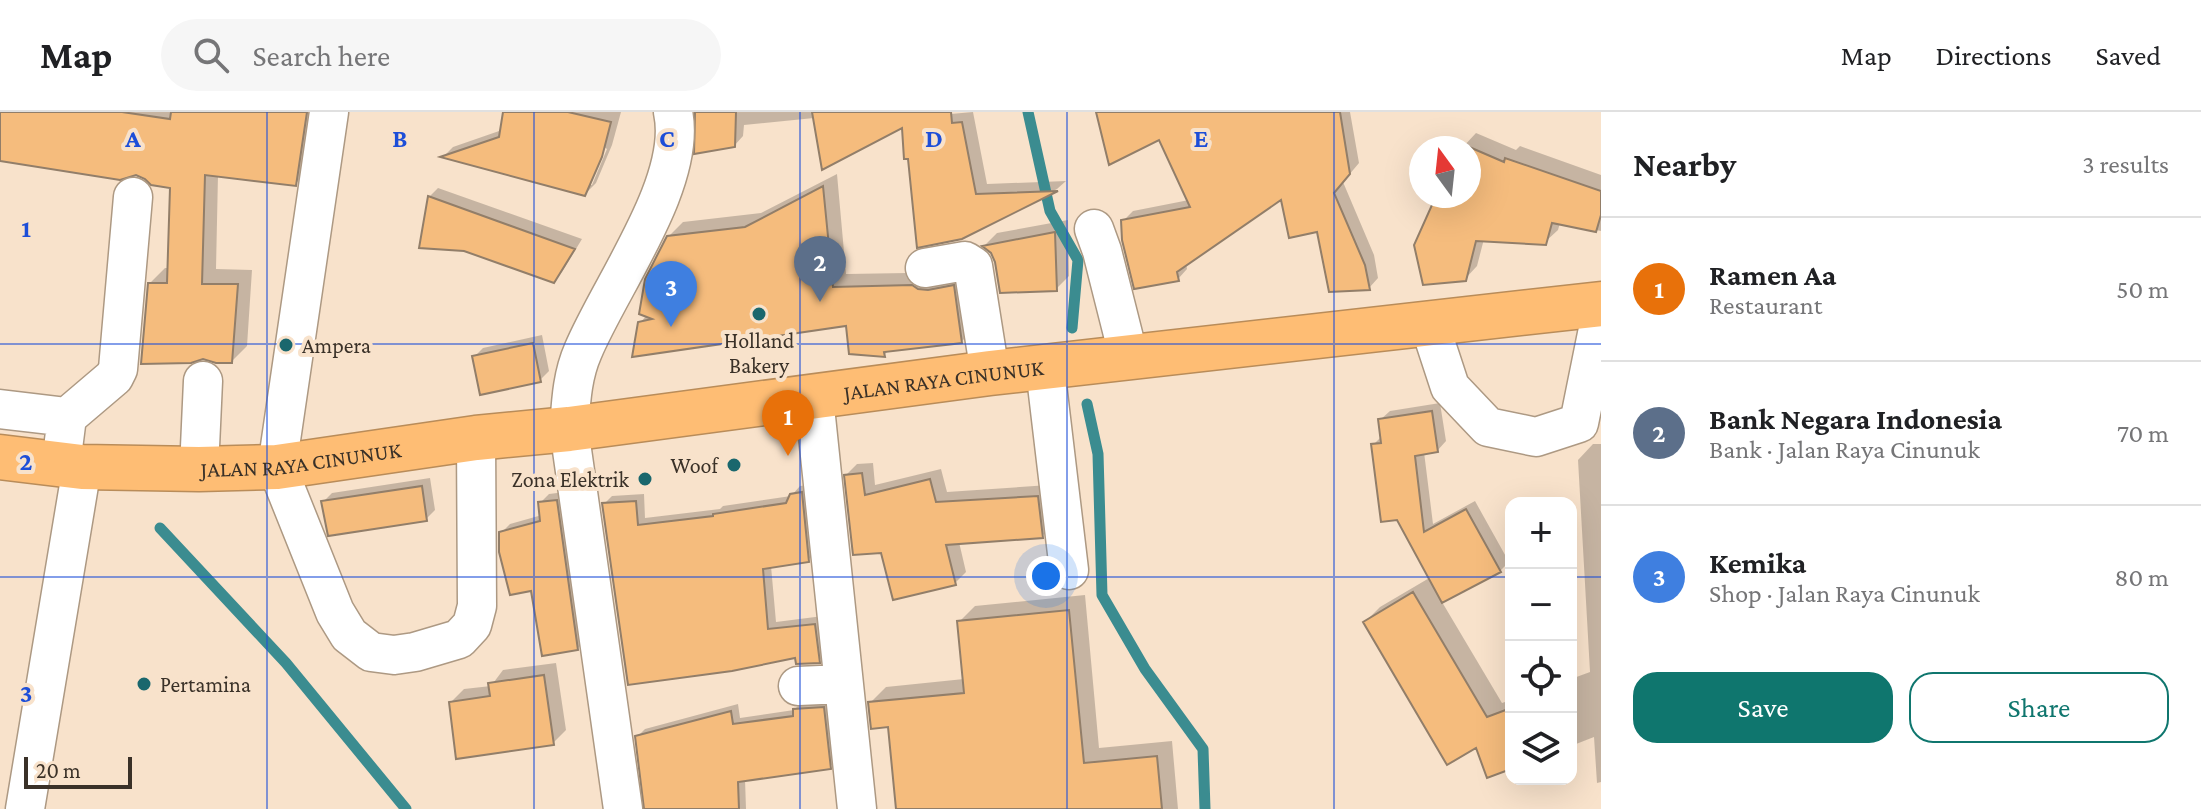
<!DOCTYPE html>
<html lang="en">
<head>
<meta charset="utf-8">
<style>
  body { margin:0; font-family:"Crimson Pro",serif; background:#f6f6f6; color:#202124 }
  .controls { position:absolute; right:24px; bottom:24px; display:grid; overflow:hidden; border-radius:16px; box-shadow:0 8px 32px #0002 }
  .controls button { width:72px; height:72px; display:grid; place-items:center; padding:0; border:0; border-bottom:2px solid #e0e0e0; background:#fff; color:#202124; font:40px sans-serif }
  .compass { position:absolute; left:1409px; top:24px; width:72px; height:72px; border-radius:50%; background:#fff; box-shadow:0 8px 32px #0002; rotate:345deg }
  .scale { position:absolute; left:24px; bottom:20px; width:108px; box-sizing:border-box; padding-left:8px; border:4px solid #3a3128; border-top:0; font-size:22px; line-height:28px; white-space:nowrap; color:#3a3128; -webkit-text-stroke:6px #f8e2cb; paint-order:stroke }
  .you { position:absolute; left:1046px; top:464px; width:28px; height:28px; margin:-20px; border:6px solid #fff; border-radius:50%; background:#1a73e8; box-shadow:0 0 0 12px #1a73e833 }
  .badge { display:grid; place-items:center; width:52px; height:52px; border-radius:50%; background:#0f766e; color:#fff; font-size:26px; font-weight:700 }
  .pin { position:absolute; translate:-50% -66px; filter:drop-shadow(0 2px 4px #0008) }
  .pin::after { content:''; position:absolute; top:42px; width:28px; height:24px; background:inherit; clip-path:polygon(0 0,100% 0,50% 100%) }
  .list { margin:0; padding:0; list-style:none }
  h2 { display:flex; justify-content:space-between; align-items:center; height:104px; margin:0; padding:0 32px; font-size:34px }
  h2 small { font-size:26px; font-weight:400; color:#757577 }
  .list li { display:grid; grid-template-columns:52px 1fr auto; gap:24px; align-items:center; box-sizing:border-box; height:144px; padding:0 32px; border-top:2px solid #e0e0e0 }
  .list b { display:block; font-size:30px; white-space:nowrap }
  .list p { margin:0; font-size:26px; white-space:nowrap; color:#757577 }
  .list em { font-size:26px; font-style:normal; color:#757577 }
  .actions { display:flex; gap:16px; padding:24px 32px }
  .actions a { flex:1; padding:18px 0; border:2px solid #0f766e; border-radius:24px; text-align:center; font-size:28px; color:#0f766e }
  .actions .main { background:#0f766e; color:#fff }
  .icon { flex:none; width:44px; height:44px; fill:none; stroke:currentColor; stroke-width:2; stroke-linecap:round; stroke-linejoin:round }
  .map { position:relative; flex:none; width:1601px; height:697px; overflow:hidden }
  header { display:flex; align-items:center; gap:48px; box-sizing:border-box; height:112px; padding:0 40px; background:#fff; border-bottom:2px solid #e0e0e0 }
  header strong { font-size:38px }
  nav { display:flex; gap:44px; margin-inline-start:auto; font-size:28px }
  .search { width:560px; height:72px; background:#f6f6f6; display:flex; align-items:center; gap:20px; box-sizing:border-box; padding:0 28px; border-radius:44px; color:#757577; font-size:30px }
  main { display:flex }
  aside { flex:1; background:#fff }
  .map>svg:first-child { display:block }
  .shadow { fill:#0003; fill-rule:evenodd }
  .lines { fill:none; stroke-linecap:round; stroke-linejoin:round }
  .stream { stroke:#3b8c90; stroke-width:11 }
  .building { fill:#f5bc7d; stroke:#927e69; stroke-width:2 }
  .minor-casing { stroke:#ad9983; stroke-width:41 }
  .highway-casing { stroke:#b98c59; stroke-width:47 }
  .minor { stroke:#fff; stroke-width:38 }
  .highway { stroke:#febd74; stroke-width:44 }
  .grid { fill:none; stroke:#1d4ed8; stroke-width:2; stroke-opacity:0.55 }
  .poi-dot { fill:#1a676d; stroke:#f8e2cb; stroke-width:3 }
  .labels { text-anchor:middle; stroke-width:8; stroke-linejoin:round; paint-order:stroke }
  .poi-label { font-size:22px; fill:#3a3128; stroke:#f8e2cb; text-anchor:start }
  .street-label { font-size:22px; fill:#3a3128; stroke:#f8e2cb }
  .grid-label { font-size:26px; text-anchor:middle; font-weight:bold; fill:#1d4ed8; stroke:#f8e2cb; stroke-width:8; stroke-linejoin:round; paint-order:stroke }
</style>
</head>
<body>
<header>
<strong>Map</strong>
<div class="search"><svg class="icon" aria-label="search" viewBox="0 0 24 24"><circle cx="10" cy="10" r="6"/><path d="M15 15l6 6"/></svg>Search here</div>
<nav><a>Map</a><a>Directions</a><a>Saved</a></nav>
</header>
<main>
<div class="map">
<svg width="1601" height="697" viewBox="0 0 1601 697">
  <rect width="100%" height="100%" fill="#f8e2cb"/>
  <path class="shadow" d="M0,0H319L310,57L295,72L218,63L216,157L252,158L247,234L232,249L203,245L150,171L165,156H170L172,75L136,61L0,47Z
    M505,0H621L612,33L596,71L585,82L444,44L453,35L502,18ZM604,35L607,37L592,73H588Z
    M695,0H927L917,5L973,0L987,72L1066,69L1057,77L962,125L910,45L904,12L814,6L744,13L743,24L734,34Z
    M1098,0H1350L1359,51L1343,70L1374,143L1378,166L1369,176L1318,117L1282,85L1186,151L1187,157L1178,167L1123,109L1133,99L1189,88L1160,26Z
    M1476,21L1516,38L1520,34L1601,63V119L1560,111L1558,118L1545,130L1484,127L1477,154L1465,167L1440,84H1469V36H1462Z
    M837,62L846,162L968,160L976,215L962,229L890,237L884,243L847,211H640L647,203L668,125L683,110L761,101Z
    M438,76L582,127L562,160L553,169L465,137L429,85Z
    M1068,108L1069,164L1056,177L996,149L993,140L985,133L997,121Z
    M542,223L549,259L540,268L474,245L483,236Z
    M1440,291L1446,329L1437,339L1424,340L1433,412L1475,389L1509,450L1500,459L1442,490L1502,591L1511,588V655L1477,633L1365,510L1380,495L1431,465L1373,333L1382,324L1380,308L1390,299Z
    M1593,332H1601V670L1597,671L1594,625L1571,634V567L1590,560L1578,348Z
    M873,351L875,373L941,357L947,380L1049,373L1053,413L1042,424L959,430L966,460L955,471L883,439L846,363L857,352Z
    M430,366L435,398L426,407L323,390L332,381Z
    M809,373L816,440L808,448L771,454L776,510L823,504L827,541L819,549L797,544L604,392L612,384L644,382L645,406L720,397L723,394L791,384L800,374Z
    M565,380L586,528L577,537L533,477L501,421L510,412L542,403L540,391L549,382Z
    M1085,483L1099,636L1172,629L1178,697H898L889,613L870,591L886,575L964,567L959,510L975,494Z
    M556,551L566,618L553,631L451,590L464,577L491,574L503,558Z
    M831,588L837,647L830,655L745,667L746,697H646L637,625L645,617L738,592L740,606L794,598L802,590Z"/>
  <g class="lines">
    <path class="stream" d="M1028,0L1050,99L1078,148L1072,216
      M1087,292L1098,342L1102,483L1145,557L1203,637L1205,697
      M160,416L286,551L406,697"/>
  </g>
  <path class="building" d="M0,0H122L170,7L171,0H307L296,74L205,63L202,172H238L232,251H216L203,247L191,251L141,252L148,171H167L170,76L151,73L145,67L136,63L120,68L0,49Z
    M503,0H568L611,10L602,45L585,84L440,45L499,25Z
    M695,0H736L735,35L694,42Z
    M812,0H951L952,11L962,10L976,82L1058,79L962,127L917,136L908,47H904L902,16L822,58Z
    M1096,0H1340L1350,62L1334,81L1365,153L1370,178L1329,180L1317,120L1289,126L1281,88L1177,160L1179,169L1134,177L1122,128L1121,108L1190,95L1159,28L1109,53Z
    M1460,31L1504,50L1505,46L1601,79V103L1596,120L1552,111L1546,133L1476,129L1466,169L1423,173L1414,133L1436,84H1469V36H1459Z
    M823,74L833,175L912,173L918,177L928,178L954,173L962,231L884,240L885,245L849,242L846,214L632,245L638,210L652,207L639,202L645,167L667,124L745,115Z
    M428,84L575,137L554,171L464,139L419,136Z
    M1055,120L1057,179L1000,181L995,150L991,141L982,134Z
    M533,231L541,270L480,283L472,244Z
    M1432,299L1438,340L1415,344L1424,420L1466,397L1501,460L1442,491L1397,408L1381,410L1371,332L1381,331L1378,307Z
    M862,361L865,383L930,367L936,390L1038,384L1043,426L946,433L956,473L893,488L881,441L853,443L844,363Z
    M422,374L427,409L328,424L321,389Z
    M802,380L809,450L763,457L768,517L815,512L820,551L796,552L795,546L732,559L628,573L602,391L636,389L638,413L713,404V402L786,391L790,382Z
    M557,388L578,538L542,544L531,479L510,483L499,440V420L540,409L538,390Z
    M1413,480L1487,605L1511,596V657L1487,666L1476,636L1447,653L1363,510Z
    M1069,498L1084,651L1157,644L1162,697H896L888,615L871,617L868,590L964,581L957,509Z
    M544,563L554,633L456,647L449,590L490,584L488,571Z
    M824,595L831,657L738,670L739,697H644L635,624L731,599L733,612L793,604V597Z"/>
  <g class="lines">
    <defs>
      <path id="minor" d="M329,0L277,355L335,500L349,523L371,540L394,543L415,540L459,527L472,513L477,494L476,326
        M1094,117L1102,139L1129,246
        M925,156L965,149L973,154L990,261
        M1429,211L1450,275L1488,315L1536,325L1579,311L1601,202
        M1045,256L1069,458
        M814,286L857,697
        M0,297L67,305
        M61,352L67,305L114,265L118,257L133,85
        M199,357L203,269
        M798,574L843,572
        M25,697L82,355
        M623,697L569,317C571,290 572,264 583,239C610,174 688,70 673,0"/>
      <g id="highway">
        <path id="s1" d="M0,345L82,355L199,357L277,355L476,326L569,317L990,261L1601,192"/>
      </g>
    </defs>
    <use href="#minor" class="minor-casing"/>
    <use href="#highway" class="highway-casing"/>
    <use href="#minor" class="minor"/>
    <use href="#highway" class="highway"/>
  </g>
  <path class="grid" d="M267,0V697M534,0V697M800,0V697M1067,0V697M1334,0V697M0,232H1601M0,465H1511M1571,465H1601"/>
  <g class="poi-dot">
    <circle cx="759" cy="202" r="8"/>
    <circle cx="286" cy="233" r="8"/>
    <circle cx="734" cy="353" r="8"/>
    <circle cx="645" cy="367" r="8"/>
    <circle cx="144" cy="572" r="8"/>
  </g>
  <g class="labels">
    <g class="poi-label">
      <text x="759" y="236" text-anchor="middle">Holland<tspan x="759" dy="25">Bakery</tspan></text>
      <text x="302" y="241">Ampera</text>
      <text x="718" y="361" text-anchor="end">Woof</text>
      <text x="629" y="375" text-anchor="end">Zona Elektrik</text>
      <text x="160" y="580">Pertamina</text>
    </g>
    <g class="street-label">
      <text dy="8" stroke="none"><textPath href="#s1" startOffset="950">JALAN RAYA CINUNUK</textPath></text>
      <text dy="8" stroke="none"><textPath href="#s1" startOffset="302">JALAN RAYA CINUNUK</textPath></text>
    </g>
  </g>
  <g class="grid-label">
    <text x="133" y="35">A</text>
    <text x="400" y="35">B</text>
    <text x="667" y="35">C</text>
    <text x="934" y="35">D</text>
    <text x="1201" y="35">E</text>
    <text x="26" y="125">1</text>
    <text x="26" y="358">2</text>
    <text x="26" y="590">3</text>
  </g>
</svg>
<div class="controls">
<button>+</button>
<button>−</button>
<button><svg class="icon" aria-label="locate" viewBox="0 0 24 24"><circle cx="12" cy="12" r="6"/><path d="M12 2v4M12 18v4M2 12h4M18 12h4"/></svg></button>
<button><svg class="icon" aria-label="layers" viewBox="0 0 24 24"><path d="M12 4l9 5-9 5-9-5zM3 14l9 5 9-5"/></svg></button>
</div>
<svg class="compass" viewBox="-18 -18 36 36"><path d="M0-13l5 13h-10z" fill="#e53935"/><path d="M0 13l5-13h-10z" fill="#757577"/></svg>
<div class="scale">20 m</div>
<div class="you"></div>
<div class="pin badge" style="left:788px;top:344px;background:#e8710a">1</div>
<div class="pin badge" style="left:820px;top:190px;background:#5c6f8a">2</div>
<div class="pin badge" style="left:671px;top:215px;background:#3f7fe0">3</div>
</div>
<aside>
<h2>Nearby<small>3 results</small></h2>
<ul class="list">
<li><span class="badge" style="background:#e8710a">1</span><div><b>Ramen Aa</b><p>Restaurant</p></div><em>50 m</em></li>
<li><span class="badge" style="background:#5c6f8a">2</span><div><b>Bank Negara Indonesia</b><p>Bank · Jalan Raya Cinunuk</p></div><em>70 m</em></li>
<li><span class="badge" style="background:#3f7fe0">3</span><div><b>Kemika</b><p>Shop · Jalan Raya Cinunuk</p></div><em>80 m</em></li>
</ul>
<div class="actions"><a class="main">Save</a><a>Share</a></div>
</aside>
</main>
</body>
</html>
